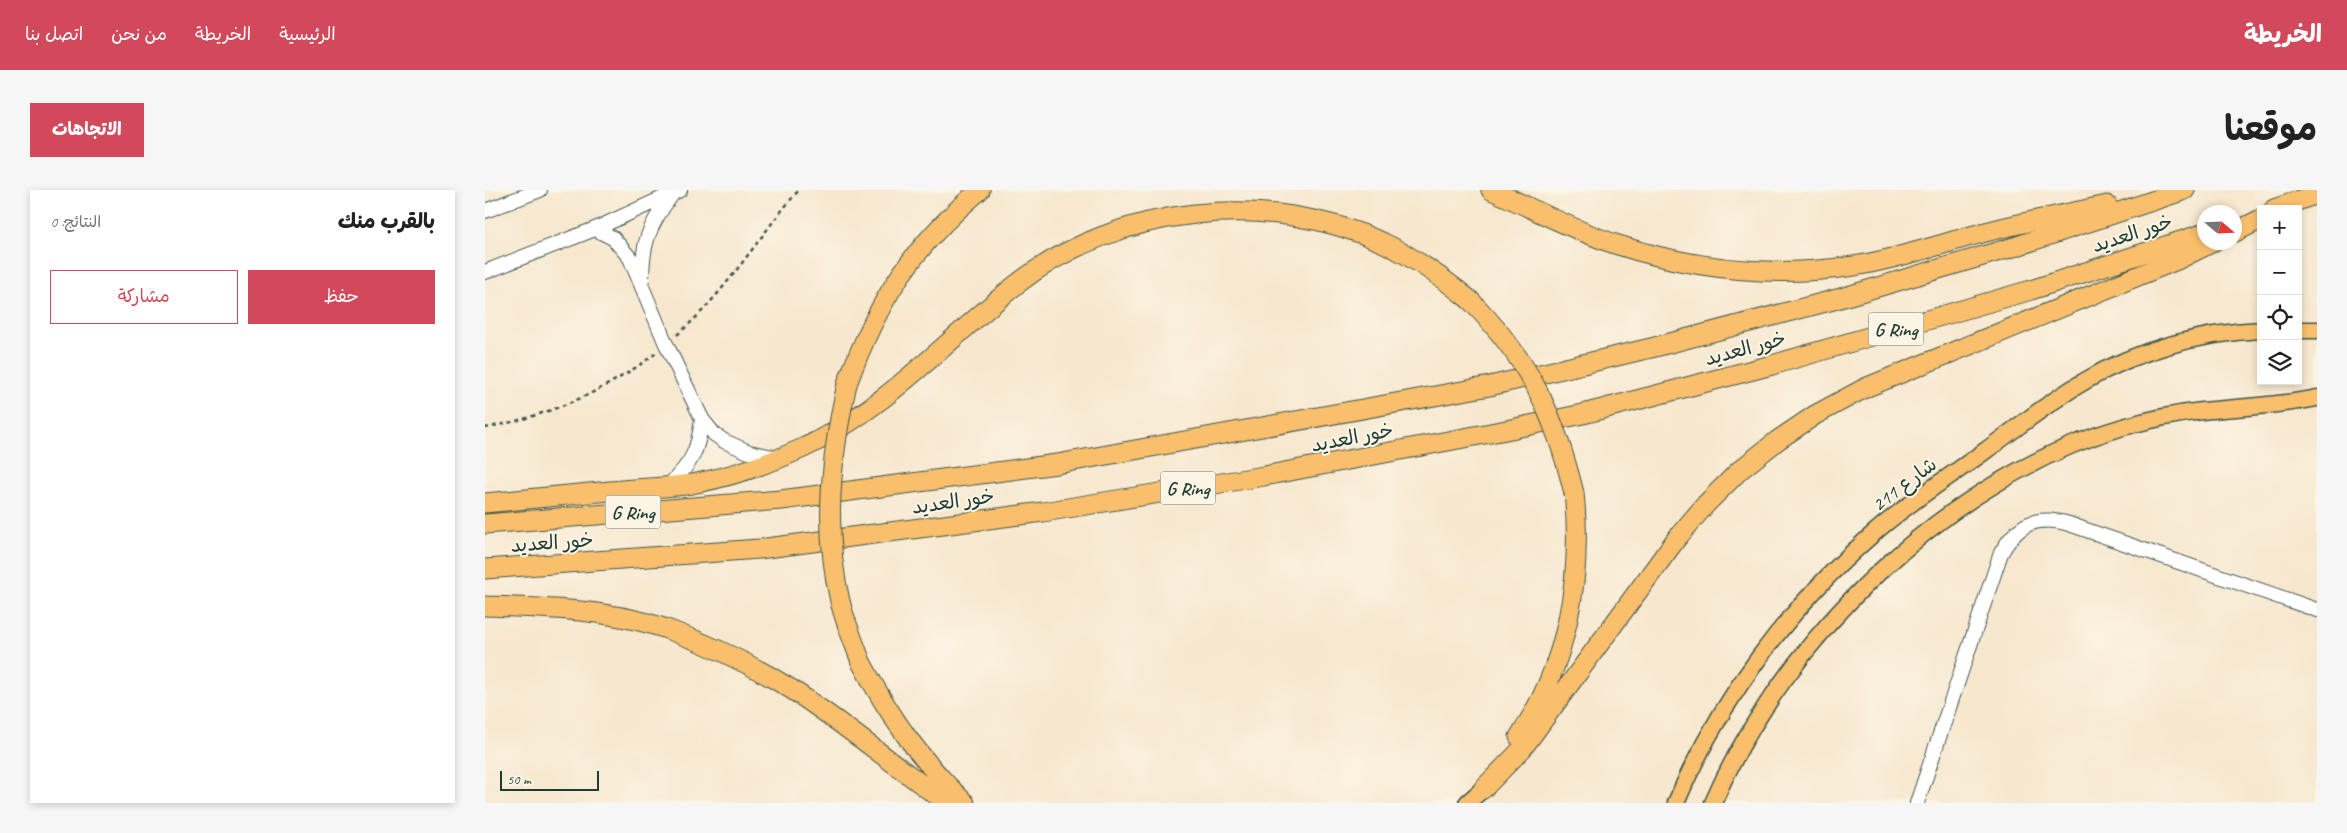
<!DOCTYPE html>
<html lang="ar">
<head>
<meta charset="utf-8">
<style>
  body { margin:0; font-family:Caveat,"Playpen Sans Arabic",sans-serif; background:#f6f6f6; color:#222; direction:rtl }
  .controls { position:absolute; right:15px; top:15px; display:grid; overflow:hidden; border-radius:0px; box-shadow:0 2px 8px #0003 }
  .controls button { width:45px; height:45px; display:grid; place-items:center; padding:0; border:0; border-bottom:1px solid #e0e0e0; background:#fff; color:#222; font:25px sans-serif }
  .compass { position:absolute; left:1712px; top:15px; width:45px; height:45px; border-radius:50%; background:#fff; box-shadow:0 2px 8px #0003; rotate:109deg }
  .scale { position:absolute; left:15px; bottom:12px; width:99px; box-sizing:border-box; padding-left:5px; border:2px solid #1f3d34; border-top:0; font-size:14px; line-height:18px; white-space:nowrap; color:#1f3d34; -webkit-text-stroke:4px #fcf5e5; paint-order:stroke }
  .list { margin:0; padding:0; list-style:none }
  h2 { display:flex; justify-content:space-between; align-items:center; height:65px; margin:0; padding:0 20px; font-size:21px }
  h2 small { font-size:16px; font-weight:400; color:#767676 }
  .actions { display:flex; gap:10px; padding:15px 20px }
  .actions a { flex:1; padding:11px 0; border:1px solid #d1495b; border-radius:0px; text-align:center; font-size:18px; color:#d1495b }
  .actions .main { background:#d1495b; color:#fff }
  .icon { flex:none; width:28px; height:28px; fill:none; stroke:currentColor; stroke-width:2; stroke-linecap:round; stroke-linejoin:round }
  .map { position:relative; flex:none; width:1832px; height:613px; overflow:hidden; direction:ltr; border-radius:0px }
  header { display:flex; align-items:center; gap:30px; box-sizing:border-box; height:70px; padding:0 25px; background:#d1495b; color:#fff }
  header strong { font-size:24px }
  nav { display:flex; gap:28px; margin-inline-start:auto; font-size:18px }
  .intro { display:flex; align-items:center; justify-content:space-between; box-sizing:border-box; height:120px; padding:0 30px }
  h1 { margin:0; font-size:35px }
  .button { padding:12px 22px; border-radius:0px; background:#d1495b; color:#fff; font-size:18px; font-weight:700 }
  main { display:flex; gap:30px; padding:0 30px }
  aside { flex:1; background:#fff; border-radius:0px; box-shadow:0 2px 8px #0003 }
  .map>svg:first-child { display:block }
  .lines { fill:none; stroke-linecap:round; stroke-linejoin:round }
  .minor-casing { stroke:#3f564b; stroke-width:16 }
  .major-casing { stroke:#3f564b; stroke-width:19 }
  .highway-casing { stroke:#3f564b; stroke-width:21 }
  .path { stroke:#3f564b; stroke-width:2.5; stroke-dasharray:4 4; stroke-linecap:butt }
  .minor { stroke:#fff; stroke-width:14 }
  .major { stroke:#f9bf6c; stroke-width:16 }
  .highway { stroke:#f9bf6c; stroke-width:19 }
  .highway-bridge-casing { stroke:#3f564b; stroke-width:21; stroke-linecap:butt }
  .highway-bridge { stroke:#f9bf6c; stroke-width:19 }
  .labels { text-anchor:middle; stroke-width:4; stroke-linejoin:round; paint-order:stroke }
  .shield { fill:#fcf5e5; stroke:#617469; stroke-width:1 }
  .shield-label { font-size:19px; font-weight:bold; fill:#1f3d34 }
  .street-label { font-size:20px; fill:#1f3d34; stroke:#fcf5e5 }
</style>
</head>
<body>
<header>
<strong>الخريطة</strong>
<nav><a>الرئيسية</a><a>الخريطة</a><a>من نحن</a><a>اتصل بنا</a></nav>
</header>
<div class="intro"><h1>موقعنا</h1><a class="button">الاتجاهات</a></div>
<main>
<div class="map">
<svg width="1832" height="613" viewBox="0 0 1832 613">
  <rect width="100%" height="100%" fill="#fcf5e5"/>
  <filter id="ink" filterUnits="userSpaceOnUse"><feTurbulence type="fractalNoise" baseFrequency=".02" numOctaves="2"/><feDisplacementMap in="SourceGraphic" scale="10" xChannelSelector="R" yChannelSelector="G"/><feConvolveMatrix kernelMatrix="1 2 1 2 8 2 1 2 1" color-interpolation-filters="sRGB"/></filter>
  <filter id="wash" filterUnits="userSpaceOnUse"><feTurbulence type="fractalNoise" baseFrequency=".0096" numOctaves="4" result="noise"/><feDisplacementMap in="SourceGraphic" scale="20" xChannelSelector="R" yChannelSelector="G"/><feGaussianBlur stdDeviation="1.12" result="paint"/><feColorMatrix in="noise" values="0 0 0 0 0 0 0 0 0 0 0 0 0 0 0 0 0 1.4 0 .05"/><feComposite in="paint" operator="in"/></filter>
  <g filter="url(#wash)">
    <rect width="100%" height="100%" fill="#f7e7ce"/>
  </g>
  <g filter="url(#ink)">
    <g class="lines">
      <defs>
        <path id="minor" d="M0,21L55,0
          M110,39L128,48L145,68L181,154L217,229L229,244L239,251L264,262L293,268
          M0,82L110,39L195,0
          M157,90C157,54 164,35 186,6
          M184,295C207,273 213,261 217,229
          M1432,613L1516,363C1533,333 1551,325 1584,334L1832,420"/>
        <path id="major" d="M1813,140H1832
          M982,613L998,599
          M1191,613C1234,510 1305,416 1389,343C1424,312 1463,288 1500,261C1533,237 1565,211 1600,191C1652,160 1715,143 1776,140
          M1228,613C1299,448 1463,288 1638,237C1663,230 1690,224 1717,221C1756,217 1794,216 1832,208"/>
        <path id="highway" d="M1006,0C1047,18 1088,40 1130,54C1207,79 1289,88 1369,76C1413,69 1455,54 1497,43C1538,32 1581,24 1622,15
          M1789,19L1832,4
          M1750,42L1776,29
          M362,194C393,110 426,58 495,0
          M0,313C42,309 83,305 125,301C152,298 180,298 207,294C244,287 281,275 316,259C399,221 461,150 532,94C633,15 783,0 899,53C930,68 958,88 985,110
          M0,334L296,310L572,274L1005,196L1170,157L1352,109L1532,56L1700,0
          M0,379L274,359L558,322L779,286L1021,240L1098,224L1287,175L1546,100L1720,43
          M0,416C62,418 128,419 187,441C228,456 269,476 306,499C360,534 410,576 462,613
          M376,472C406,529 434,568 480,613
          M1034,547C1082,475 1098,388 1089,303
          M998,599L1037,559L1192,348L1221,314L1255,280L1293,250L1330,225L1380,198L1692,70L1728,52"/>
      </defs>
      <use href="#minor" class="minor-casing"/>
      <use href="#major" class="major-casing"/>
      <use href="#highway" class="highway-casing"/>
      <path class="path" d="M192,145C241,103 272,48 314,0
        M0,238C62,226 120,202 171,163"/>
      <use href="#minor" class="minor"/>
      <use href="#major" class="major"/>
      <use href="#highway" class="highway"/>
      <defs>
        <path id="highway-bridge" d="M985,110C1044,170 1069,222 1089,303
          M362,194C346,265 338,339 355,411C360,432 369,452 376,472"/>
      </defs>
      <use href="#highway-bridge" class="highway-bridge-casing"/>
      <use href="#highway-bridge" class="highway-bridge"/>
    </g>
  </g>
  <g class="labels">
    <g class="shield">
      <rect x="1383.5" y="122.5" width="55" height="33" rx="4"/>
      <rect x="675.5" y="281.5" width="55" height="33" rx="4"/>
      <rect x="120.5" y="305.5" width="55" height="33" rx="4"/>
    </g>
    <g class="shield-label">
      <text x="1411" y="146">G Ring</text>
      <text x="703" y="305">G Ring</text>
      <text x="148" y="329">G Ring</text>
    </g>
    <g class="street-label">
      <text transform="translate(1647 43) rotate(-18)" y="7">خور العديد</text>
      <text transform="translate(1260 158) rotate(-15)" y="7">خور العديد</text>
      <text transform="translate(867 247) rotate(-11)" y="7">خور العديد</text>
      <text transform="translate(1419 294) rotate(-37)" y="7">شارع 211</text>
      <text transform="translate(468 311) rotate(-8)" y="7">خور العديد</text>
      <text transform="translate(67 352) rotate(-4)" y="7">خور العديد</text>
    </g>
  </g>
</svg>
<div class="controls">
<button>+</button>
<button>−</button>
<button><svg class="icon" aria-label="locate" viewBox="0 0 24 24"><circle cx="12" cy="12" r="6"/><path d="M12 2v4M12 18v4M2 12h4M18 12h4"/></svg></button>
<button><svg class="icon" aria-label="layers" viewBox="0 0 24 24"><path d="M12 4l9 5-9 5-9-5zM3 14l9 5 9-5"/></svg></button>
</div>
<svg class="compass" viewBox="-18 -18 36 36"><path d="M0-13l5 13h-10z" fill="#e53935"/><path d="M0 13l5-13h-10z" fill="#767676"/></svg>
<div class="scale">50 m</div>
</div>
<aside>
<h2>بالقرب منك<small>النتائج: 0</small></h2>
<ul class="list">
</ul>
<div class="actions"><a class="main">حفظ</a><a>مشاركة</a></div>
</aside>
</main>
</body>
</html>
